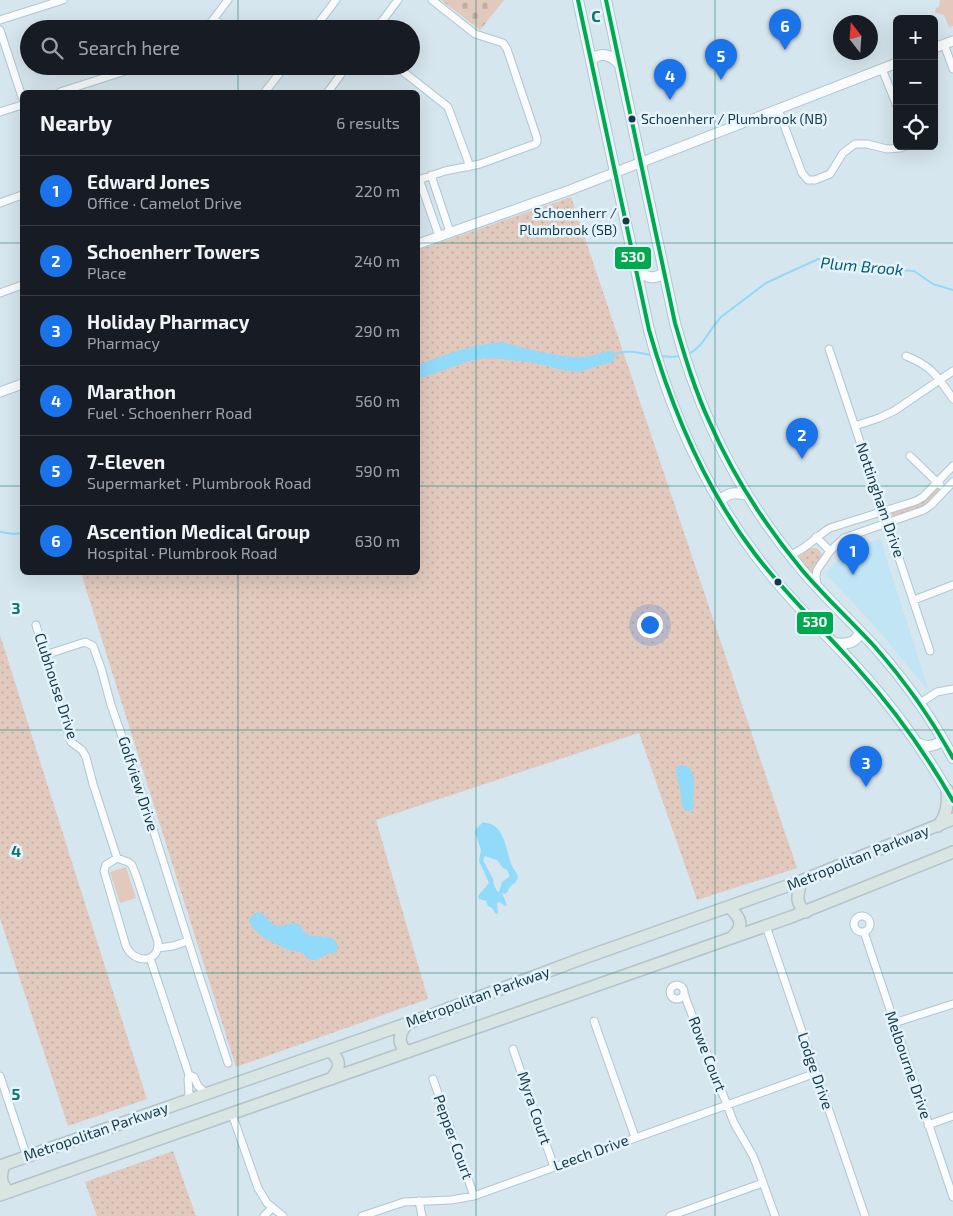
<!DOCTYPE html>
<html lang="en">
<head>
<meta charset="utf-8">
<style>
  body { margin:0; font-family:"Exo 2",sans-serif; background:#20242c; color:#f1f3f6 }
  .controls { position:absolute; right:15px; top:15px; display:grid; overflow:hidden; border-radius:8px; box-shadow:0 5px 20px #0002 }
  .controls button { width:45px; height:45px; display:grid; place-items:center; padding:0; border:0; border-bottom:1px solid #363941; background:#171b24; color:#f1f3f6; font:25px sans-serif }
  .compass { position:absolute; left:833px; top:15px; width:45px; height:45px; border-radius:50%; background:#171b24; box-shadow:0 5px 20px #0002; rotate:343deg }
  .you { position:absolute; left:649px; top:624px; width:18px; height:18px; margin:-12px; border:4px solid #fff; border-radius:50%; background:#1a73e8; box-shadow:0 0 0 8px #1a73e833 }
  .badge { display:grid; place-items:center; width:32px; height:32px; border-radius:50%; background:#1a73e8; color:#fff; font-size:16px; font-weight:700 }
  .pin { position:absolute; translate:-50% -41px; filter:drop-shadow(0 1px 2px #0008) }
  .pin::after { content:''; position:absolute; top:26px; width:18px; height:15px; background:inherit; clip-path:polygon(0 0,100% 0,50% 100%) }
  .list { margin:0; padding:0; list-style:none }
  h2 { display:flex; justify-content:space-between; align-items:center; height:65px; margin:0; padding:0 20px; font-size:21px }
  h2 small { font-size:16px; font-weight:400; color:#9ea1a6 }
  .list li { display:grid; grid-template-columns:32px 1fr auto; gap:15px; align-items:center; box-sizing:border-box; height:70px; padding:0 20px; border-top:1px solid #363941 }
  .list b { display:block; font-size:19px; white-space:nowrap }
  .list p { margin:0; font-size:16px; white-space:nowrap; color:#9ea1a6 }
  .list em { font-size:16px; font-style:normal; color:#9ea1a6 }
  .icon { flex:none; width:28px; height:28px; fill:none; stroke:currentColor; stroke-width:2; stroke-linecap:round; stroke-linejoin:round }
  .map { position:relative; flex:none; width:953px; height:1216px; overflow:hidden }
  .search { position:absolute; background:#171b24; box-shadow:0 5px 20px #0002; left:20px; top:20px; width:400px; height:55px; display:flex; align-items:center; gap:12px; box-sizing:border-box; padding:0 18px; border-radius:28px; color:#9ea1a6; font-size:19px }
  .panel { position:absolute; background:#171b24; box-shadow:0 5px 20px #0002; left:20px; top:90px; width:400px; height:485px; border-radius:8px }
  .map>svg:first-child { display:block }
  .built { fill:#c1e5f5 }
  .grass { fill:url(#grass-dots) }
  .cemetery { fill:url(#cemetery-stones) }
  .park { fill:#e2c9bd }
  .water { fill:#91daf9; fill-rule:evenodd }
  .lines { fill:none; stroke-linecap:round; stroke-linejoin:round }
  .stream { stroke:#91daf9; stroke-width:2 }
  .minor-casing { stroke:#b0c6d0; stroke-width:9 }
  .tertiary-casing { stroke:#b0c6d0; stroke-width:11 }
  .secondary-casing { stroke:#b0c6d0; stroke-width:12 }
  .primary-casing { stroke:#b5c3c9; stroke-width:14 }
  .minor { stroke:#f9fbfc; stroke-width:7 }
  .tertiary { stroke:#f9fbfc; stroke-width:9 }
  .secondary { stroke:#f9fbfc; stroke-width:10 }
  .primary { stroke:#d9e5e3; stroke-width:11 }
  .bus-1-casing { stroke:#e5f4fc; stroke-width:8 }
  .bus-1 { stroke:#00a94e; stroke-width:4 }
  .grid { fill:none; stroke:#0f766e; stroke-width:1; stroke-opacity:0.55 }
  .bus-dot { fill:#163947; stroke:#e5f4fc; stroke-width:2 }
  .labels { text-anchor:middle; stroke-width:5; stroke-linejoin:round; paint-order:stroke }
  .bus-label { font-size:14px; fill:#163947; stroke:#e5f4fc; text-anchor:start }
  .street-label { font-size:15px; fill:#163947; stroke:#e5f4fc }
  .water-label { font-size:16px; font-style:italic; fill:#065a76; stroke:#e5f4fc }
  .grid-label { font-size:16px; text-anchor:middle; font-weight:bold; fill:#0f766e; stroke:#e5f4fc; stroke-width:5; stroke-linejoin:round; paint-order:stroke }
  .line-badge { stroke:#e5f4fc; stroke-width:2 }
  .badge-label { font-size:14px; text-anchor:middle; font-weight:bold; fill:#fff }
</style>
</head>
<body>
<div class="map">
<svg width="953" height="1216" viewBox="0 0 953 1216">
  <defs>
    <pattern id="grass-dots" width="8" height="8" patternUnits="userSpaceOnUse" patternTransform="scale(1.25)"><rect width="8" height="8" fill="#e2c9bd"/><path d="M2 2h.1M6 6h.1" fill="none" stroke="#c1ada4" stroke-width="1.8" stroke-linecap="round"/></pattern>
    <pattern id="cemetery-stones" width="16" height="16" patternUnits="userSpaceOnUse" patternTransform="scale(1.25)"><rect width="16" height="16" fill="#e2c9bd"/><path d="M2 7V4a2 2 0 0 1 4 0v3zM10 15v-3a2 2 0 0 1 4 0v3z" fill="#c1ada4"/></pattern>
  </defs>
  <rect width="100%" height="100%" fill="#d6e6ee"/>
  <path class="built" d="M881,538L885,554L929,691L872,623L826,574L844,551Z"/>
  <path class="grass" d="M571,197L797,868L697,900L639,733L376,820L428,999L236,1067L81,573L418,572V250Z
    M937,488H940V491L924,506L894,517L891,515L893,512L921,502Z
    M809,548H816L820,551L822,555L818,564L813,568L812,574L798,558Z
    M0,635L147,1099L68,1126L0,918Z
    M173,1151L196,1216H97L85,1182Z"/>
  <path class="cemetery" d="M441,0H504L480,30Z"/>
  <path class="park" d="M940,0H953V26L949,27L944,15L935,13L936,8L939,7Z
    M126,867L136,898L120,903L110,872Z"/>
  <path class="water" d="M502,342C519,347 535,351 552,354C562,356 572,358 583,357C593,357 603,350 613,351L615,357L613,362L604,364L579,372L567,371L535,363L495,358H485L470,361L418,379V365C444,355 473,344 502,342Z
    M679,765H683L689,767C695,775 695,787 693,797C693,802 695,805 693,810L688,811L685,810L682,806L680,788L677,779L676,769Z
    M483,822C485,823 488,823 491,824C505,830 507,853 512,866C514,870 520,876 517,880C514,886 509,884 508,892L505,894L502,893L507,905L505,906L500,902L497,903L498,914L495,913L492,908L488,906L486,901L479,899L478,896L489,883L479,861L481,850L475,832L477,828ZM485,856L497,860L503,868L507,870L509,874V877L502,882L499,892L497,891C495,887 493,884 493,879L483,860Z
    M257,912C267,913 267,922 275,925C282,928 288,923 294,923C303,924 302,932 309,935C319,939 341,931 337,952L327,954L317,960H310L301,952L288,950L264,938L253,928L249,921L250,918Z"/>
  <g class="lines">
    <path class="stream" d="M688,354C704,347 709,329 721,317L766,283L818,259L840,263L885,269L914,271L933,284L953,290
      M614,355C625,349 640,353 651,355
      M661,356L671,357L681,356
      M0,532L14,534L22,533"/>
    <defs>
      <path id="minor" d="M214,19L227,29
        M0,20L63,0
        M206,29L228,0
        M314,29L336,0
        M376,29L398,0
        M0,30L22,97
        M944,44L953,69
        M396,66L448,107L468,161V167
        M882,69L897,106
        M60,92L141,66
        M265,92L285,66
        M328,92L347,66
        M778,109L802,173L808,180H815L830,174L843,153L855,144H867L887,149L900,148L906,146
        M0,112L22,105
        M431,175L450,232
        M419,179L439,236
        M418,180L445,171L480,164L535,144L537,142V138L507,49L503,43L475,34L432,0
        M0,203L22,195
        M0,293L22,285
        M829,349L930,651
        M906,356C932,366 938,377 953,399
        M855,426L879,418L894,411L953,371
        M910,456L940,485
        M816,537L830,551
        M790,555C806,550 816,536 830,528L916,501L923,497L953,466
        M817,586L816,576L817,570L830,551L844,538L924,510L931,505L953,482
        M914,600L953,585
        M36,625L71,742L82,750L86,757L93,784L117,858
        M45,655L85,642L93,646L101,668L111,705L141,791L199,975L228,1063
        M920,703L937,692L953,689
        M117,858L128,862L132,865L137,878L158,942C159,965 133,963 126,946L104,871L106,865Z
        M854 924a8 8 0 1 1 16 0a8 8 0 1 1-16 0Z
        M766,926L865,1216
        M864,932L953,1197
        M158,948L173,946L188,941
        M150,958L189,1075
        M670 992a7 7 0 1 1 14 0a7 7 0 1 1-14 0Z
        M684,993L687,1002L734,1123L753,1156L757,1166L775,1216
        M594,1021L635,1137
        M894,1023L953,1004
        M513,1049L554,1167
        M0,1076L27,1157
        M433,1079L474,1196
        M187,1101L189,1094L188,1079L189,1075L194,1077L198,1086L207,1094
        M232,1114L258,1188L267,1203L283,1216
        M928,1125L953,1116
        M419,1201L422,1216
        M264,1216L272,1208
        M362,1216L404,1202L451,1200L474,1196L816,1073
        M670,1216L763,1183"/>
      <path id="tertiary" d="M934,48L953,41
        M418,244L570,190L897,63
        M0,392L22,384"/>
      <path id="secondary" d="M578,0L649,330C673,423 714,507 776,581C805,616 839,646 868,680C901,718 929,758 953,801
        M606,0L675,323C700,417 739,495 802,570C825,597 851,621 875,647C905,681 932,718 953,758
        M591,60C601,51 612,55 620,65
        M635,267C645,277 652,281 664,273
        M720,503C726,492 735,492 747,495
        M834,643C845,645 857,644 860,631
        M917,743C927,748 934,746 943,741"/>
      <path id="primary" d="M938,826C947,815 948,804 947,790
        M801,881C798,895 794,902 806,912
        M729,907C741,918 745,926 731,938
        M408,1023C399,1033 396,1044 408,1052
        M330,1051C341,1060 341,1068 331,1079
        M4,1165C0,1176 0,1184 9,1192
        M0,1166L437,1013L578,960L801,881L953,819
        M0,1195L791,917L953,852"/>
    </defs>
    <use href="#minor" class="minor-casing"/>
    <use href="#tertiary" class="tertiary-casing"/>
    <use href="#secondary" class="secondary-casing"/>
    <use href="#primary" class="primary-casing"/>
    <use href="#minor" class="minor"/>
    <use href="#tertiary" class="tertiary"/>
    <use href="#secondary" class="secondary"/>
    <use href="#primary" class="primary"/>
    <defs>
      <path id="bus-1" d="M578,0L649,330C672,410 704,487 755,554C787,596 824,630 858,669C895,710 926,754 953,801
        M606,0L675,323C685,357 695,391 710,423C733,476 765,525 802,570C825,597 851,621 875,647C905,681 931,718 953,758"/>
    </defs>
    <use href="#bus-1" class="bus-1-casing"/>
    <use href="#bus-1" class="bus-1"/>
  </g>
  <path class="grid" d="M238,0V29M476,0V1216M715,0V1216M238,66V92M0,243H22M418,243H953M0,486H22M418,486H953M238,572V1216M0,730H953M0,973H953"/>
  <g class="bus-dot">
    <circle cx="632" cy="119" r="4.5"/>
    <circle cx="626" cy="221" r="4.5"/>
    <circle cx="778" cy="582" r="4.5"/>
  </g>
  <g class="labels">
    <g class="bus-label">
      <text x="641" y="124">Schoenherr / Plumbrook (NB)</text>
      <text x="617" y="218" text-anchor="end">Schoenherr /<tspan x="617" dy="17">Plumbrook (SB)</tspan></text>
    </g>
    <g class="street-label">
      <text transform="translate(880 500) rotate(71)" y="5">Nottingham Drive</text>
      <text transform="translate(56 686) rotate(72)" y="5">Clubhouse Drive</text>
      <text transform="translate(138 784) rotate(72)" y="5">Golfview Drive</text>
      <text transform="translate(858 858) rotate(-22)" y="5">Metropolitan Parkway</text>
      <text transform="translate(478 997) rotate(-20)" y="5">Metropolitan Parkway</text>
      <text transform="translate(707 1054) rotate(69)" y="5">Rowe Court</text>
      <text transform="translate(908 1065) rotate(71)" y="5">Melbourne Drive</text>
      <text transform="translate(815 1071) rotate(71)" y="5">Lodge Drive</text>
      <text transform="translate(534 1108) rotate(71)" y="5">Myra Court</text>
      <text transform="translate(96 1132) rotate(-19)" y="5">Metropolitan Parkway</text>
      <text transform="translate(453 1137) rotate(70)" y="5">Pepper Court</text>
      <text transform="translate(591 1153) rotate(-20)" y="5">Leech Drive</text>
    </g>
    <g class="water-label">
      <text transform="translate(862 266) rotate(5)" y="6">Plum Brook</text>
    </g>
  </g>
  <g class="grid-label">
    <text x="596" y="22">C</text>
    <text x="16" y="614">3</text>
    <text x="16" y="857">4</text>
    <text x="16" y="1100">5</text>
  </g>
  <g class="line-badge">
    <rect x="614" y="246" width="38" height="24" rx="5" fill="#00a94e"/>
    <rect x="796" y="611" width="38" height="24" rx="5" fill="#00a94e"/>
  </g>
  <g class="badge-label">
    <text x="633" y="262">530</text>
    <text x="815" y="627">530</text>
  </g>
</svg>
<div class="controls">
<button>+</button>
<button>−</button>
<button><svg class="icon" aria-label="locate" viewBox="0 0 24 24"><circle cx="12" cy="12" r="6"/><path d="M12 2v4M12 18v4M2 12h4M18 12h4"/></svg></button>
</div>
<svg class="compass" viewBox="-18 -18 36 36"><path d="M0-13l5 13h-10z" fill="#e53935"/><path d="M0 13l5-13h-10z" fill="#9ea1a6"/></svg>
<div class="you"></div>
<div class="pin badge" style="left:853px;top:575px">1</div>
<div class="pin badge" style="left:802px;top:459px">2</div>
<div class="pin badge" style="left:866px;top:787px">3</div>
<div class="pin badge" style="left:670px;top:100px">4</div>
<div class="pin badge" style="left:721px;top:80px">5</div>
<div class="pin badge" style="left:785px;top:50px">6</div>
<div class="search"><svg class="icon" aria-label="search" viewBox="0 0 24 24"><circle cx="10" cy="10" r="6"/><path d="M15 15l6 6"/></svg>Search here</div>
<section class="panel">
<h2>Nearby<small>6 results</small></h2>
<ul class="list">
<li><span class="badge">1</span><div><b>Edward Jones</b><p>Office · Camelot Drive</p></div><em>220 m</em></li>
<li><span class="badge">2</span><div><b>Schoenherr Towers</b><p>Place</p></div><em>240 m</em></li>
<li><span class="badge">3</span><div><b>Holiday Pharmacy</b><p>Pharmacy</p></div><em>290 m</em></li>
<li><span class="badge">4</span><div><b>Marathon</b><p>Fuel · Schoenherr Road</p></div><em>560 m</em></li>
<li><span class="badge">5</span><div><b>7-Eleven</b><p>Supermarket · Plumbrook Road</p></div><em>590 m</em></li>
<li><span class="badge">6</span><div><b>Ascention Medical Group</b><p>Hospital · Plumbrook Road</p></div><em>630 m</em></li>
</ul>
</section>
</div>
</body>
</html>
